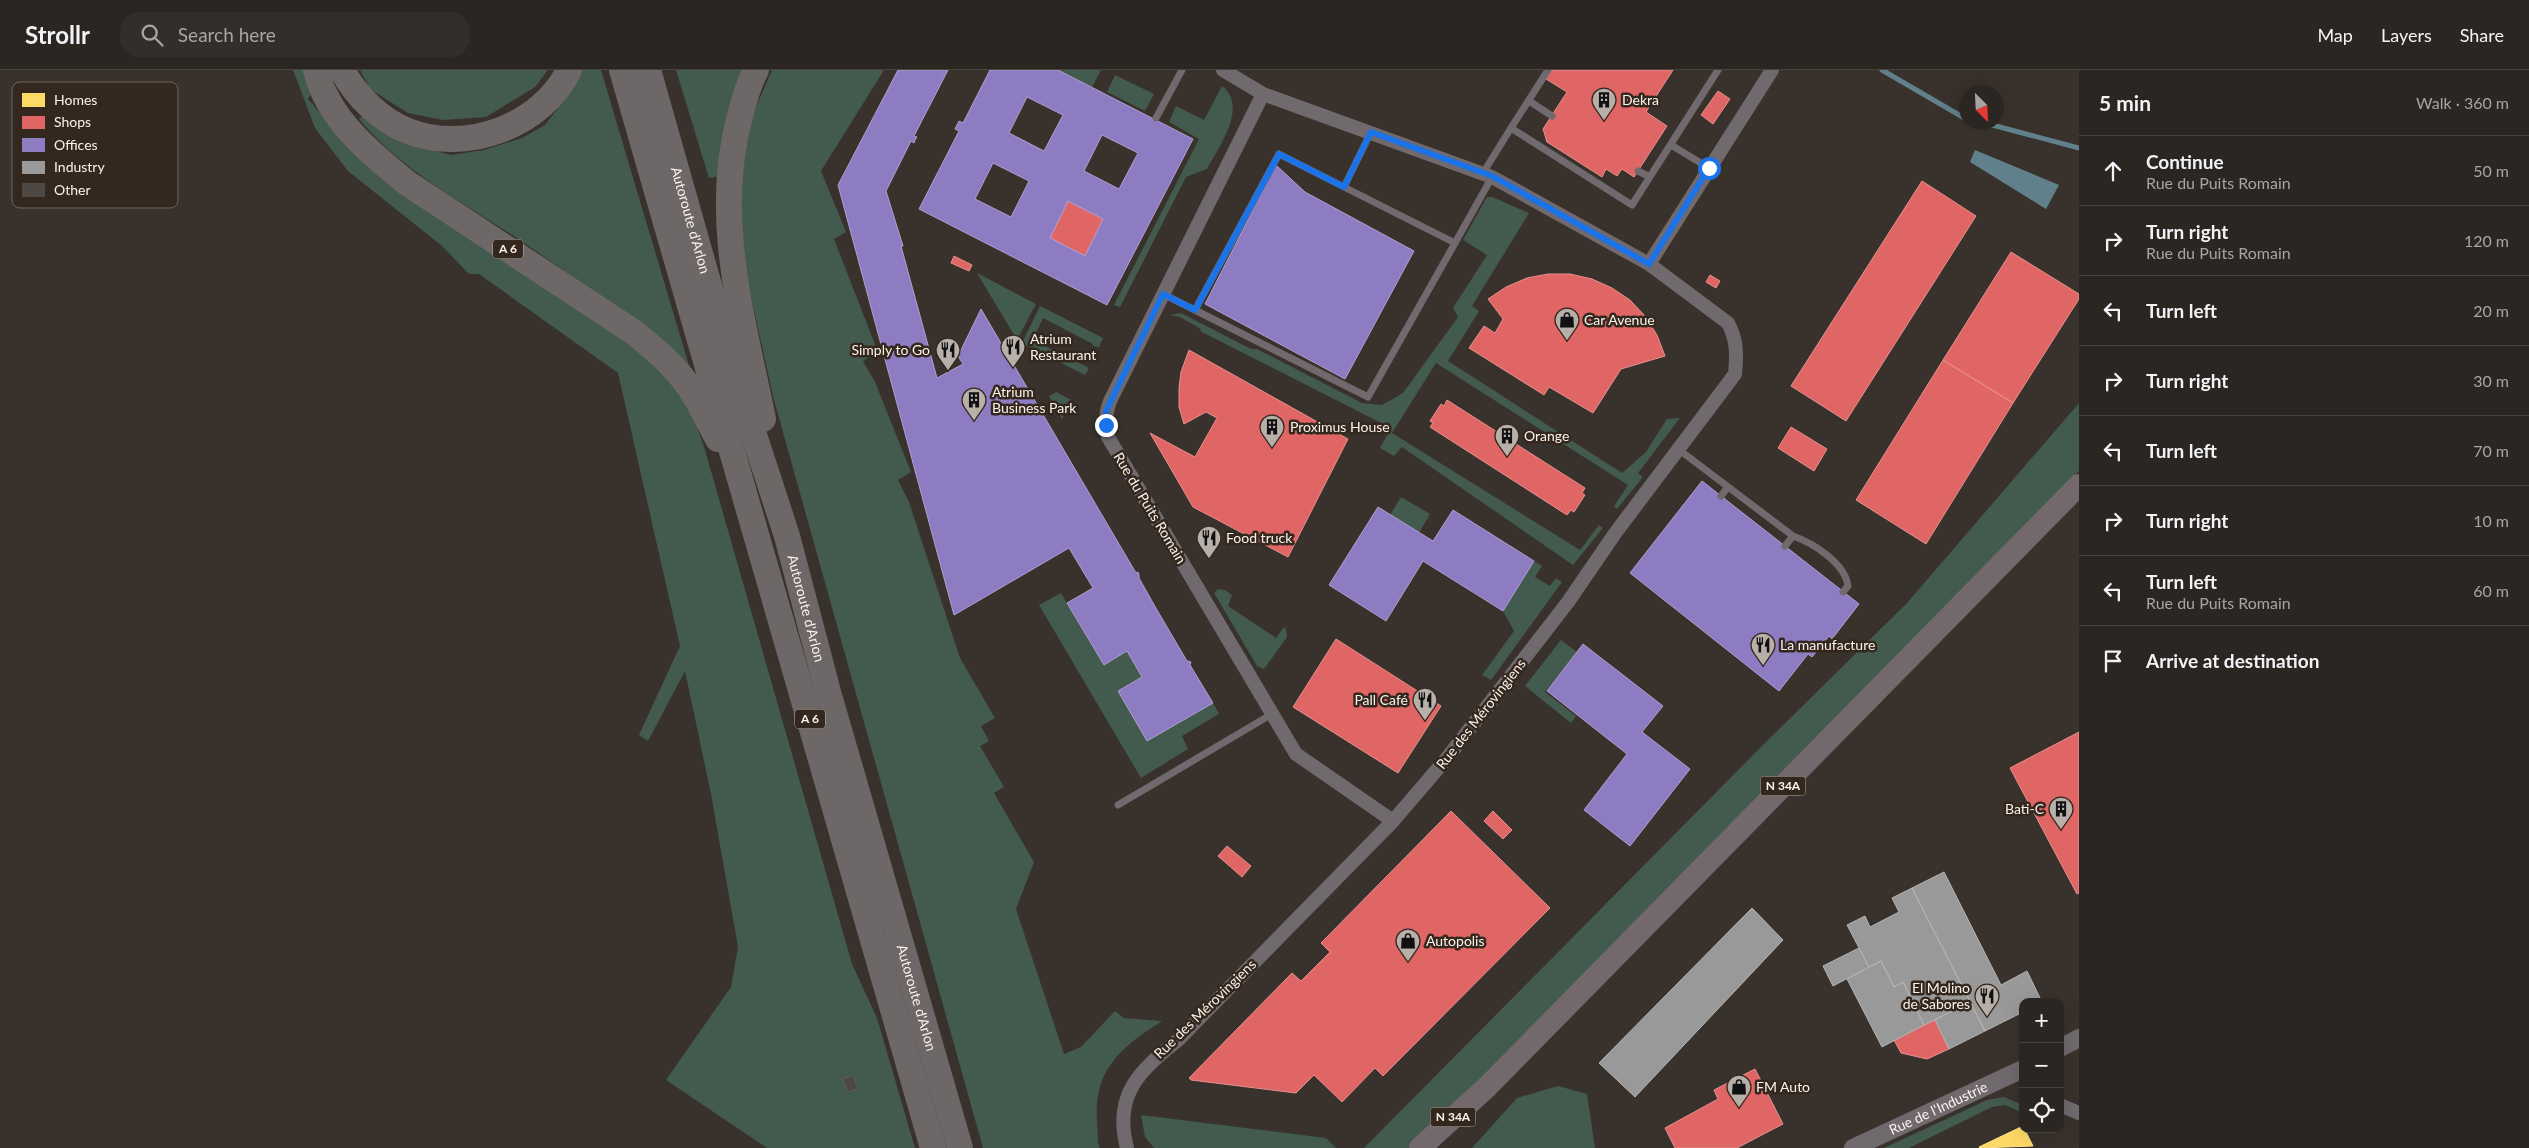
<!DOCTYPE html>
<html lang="en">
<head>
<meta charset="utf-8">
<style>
  body { margin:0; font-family:Lato,sans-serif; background:#332e2a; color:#f1f3f6 }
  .controls { position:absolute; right:15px; bottom:15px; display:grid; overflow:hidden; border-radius:10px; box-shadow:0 5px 20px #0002 }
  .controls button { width:45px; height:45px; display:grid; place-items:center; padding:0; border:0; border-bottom:1px solid #47433f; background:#2b2621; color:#f1f3f6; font:25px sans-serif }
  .compass { position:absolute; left:1959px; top:15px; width:45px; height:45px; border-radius:50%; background:#2b2621; box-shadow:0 5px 20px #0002; rotate:156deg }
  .stop { position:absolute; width:15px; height:15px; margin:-11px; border:4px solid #1a73e8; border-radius:50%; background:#fff }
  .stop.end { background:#1a73e8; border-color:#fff; box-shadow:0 1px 5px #0008 }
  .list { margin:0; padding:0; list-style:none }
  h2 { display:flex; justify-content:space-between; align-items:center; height:65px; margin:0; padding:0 20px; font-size:21px }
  h2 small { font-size:16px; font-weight:400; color:#a6a5a5 }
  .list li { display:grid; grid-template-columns:32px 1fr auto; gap:15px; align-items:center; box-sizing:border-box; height:70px; padding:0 20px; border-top:1px solid #47433f }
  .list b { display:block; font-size:19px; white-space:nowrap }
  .list p { margin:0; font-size:16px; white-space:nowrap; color:#a6a5a5 }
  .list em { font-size:16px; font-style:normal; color:#a6a5a5 }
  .icon { flex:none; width:28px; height:28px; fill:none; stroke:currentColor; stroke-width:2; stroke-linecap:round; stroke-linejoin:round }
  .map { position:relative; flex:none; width:2079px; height:1078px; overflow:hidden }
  header { display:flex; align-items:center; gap:30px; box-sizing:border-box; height:70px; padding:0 25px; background:#2b2621; border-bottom:1px solid #47433f }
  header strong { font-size:24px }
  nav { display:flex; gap:28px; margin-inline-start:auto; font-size:18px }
  .search { width:350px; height:45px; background:#332e2a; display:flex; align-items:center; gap:12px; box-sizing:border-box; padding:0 18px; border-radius:20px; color:#a6a5a5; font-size:19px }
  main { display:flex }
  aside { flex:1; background:#2b2621 }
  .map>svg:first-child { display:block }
  .green { fill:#435a4e }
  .water { fill:#60818c }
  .homes { fill:#ffd966; stroke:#fee08e }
  .shops { fill:#e06666; stroke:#e8908e }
  .offices { fill:#8e7cc3; stroke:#af9fcf; fill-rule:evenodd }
  .industry { fill:#999; stroke:#b6b4b2 }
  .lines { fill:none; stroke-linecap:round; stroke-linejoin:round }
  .stream { stroke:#60818c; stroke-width:5 }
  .building { fill:#4e4844; stroke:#645d59 }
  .service { stroke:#70696e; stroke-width:7 }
  .minor { stroke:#70696e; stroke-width:14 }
  .tertiary { stroke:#70696e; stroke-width:18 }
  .primary { stroke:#73696d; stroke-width:22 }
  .motorway { stroke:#6e6768; stroke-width:26 }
  .route { stroke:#1a73e8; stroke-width:6 }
  .labels { text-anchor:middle; stroke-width:5; stroke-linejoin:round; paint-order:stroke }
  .shield { fill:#34271d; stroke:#bfb5ad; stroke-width:1 }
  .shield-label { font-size:12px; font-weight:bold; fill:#fbf2eb }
  .poi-label { font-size:14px; fill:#fbf2eb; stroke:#34271d; text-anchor:start }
  .street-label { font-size:14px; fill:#fbf2eb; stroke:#34271d }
  .key { fill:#34271d; stroke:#70645b; stroke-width:1 }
  .key-label { font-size:14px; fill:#fbf2eb }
</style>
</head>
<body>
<header>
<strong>Strollr</strong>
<div class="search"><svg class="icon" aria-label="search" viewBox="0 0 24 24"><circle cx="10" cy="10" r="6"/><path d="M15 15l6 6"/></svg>Search here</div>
<nav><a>Map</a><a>Layers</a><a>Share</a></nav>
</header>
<main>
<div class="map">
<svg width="2079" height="1078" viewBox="0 0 2079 1078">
  <rect width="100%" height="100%" fill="#39322c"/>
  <path class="green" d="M293,0H307L312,22L308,29L330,55L630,274L672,312L691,339L705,380L852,894L877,948L915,1078H767L666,1010L731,917L738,877L711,724L685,601L648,671L639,665L680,576L618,303L479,204H469L442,176L348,101L315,58Z
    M360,0H548L535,17L486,47L443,50L408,43L370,19Z
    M581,0H601L690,299C641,257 589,217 536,181C476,139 406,106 359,49L362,46L409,74L451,85L484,80L522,68L545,55L574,17Z
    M676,0H749L720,106L709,108Z
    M772,0H884L821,101L846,162L834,169L878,282L863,291L875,312L911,402L898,410L909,432L960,588L995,648L981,656L989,671L980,676L1004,717L994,723L1034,792L1016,839L1064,984L1081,977L1115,941L1124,948L1162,951C1133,970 1104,989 1098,1026C1095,1040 1098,1058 1098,1073L1100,1078H983L774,330L745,200L742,167L741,91L752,46Z
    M1058,0H1101L1092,17Z
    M1115,5L1154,24L1145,41L1107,22Z
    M1222,16C1249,37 1218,78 1207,99L1186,107L1120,237L1114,235L1199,69L1169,52L1176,36L1204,50Z
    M1487,127H1492L1529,143L1472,236L1479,241L1448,291L1622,403L1646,382L1667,349L1680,348L1638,403L1643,407L1617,439L1614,436L1628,415L1436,293L1392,363L1580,480L1599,455L1603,458L1573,495L1402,377L1394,386L1380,378L1391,358L1200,261L1201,259L1180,247L1170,245L1181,243L1251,279H1257L1362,333L1382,335L1403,323L1458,247L1453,238L1487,185L1463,170Z
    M977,203L1036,234L1017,270Z
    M1040,236L1103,268L1099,277L1093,276V274L1043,248L1033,270L1089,298L1085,305L1022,273Z
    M1056,322L1071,330L1062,349L1049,326Z
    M2079,333V401L1413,1078H1364L1763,675L1907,533Z
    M1401,427L1430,444L1419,463L1390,445Z
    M1534,491L1542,496L1535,507L1550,516L1556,508L1562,512L1491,610L1482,605L1514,561L1503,541Z
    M1218,519L1225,520L1232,525L1228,536L1276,568L1284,557L1286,559L1287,567L1264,599L1257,596L1214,523Z
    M1061,523L1104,595L1127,581L1142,607L1118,621L1213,633L1219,644L1182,666L1188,679L1141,708L1039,535Z
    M1561,570L1577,582L1545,622L1576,646L1571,653L1525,616Z
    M1558,1016L1587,1024L1595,1078H1472L1517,1028Z
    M2004,1027L2023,1035V1043L2005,1035L1992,1037L1909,1078H1884L1987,1030Z
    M1141,1045L1326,1068L1336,1078H1154L1145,1067Z"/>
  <path class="water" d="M1975,80L2059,115L2046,139L1970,92Z"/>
  <path class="homes" d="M2023,1056L2033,1076L1980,1078L1979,1077Z"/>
  <path class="shops" d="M1552,0H1673L1646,42L1667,56L1634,107L1622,99L1617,106L1606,99L1602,107L1547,72L1543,59L1567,22L1546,9Z
    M1718,21L1730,29L1713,54L1701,45Z
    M1922,111L1976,146L1846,351L1791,316Z
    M1068,131L1103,149L1085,186L1050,168Z
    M2011,182L2079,224V229L2013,333L1943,290Z
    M954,186L972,195L969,201L951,193Z
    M1548,204H1570L1592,209L1612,218L1630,230L1645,246L1657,265L1665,286L1621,299L1593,343L1549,317L1544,325L1469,278L1484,256L1495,263L1503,249L1488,229L1506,217L1527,208Z
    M1710,205L1720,211L1716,218L1706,212Z
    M1189,280L1348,369L1288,487L1193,437L1150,363L1195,387L1217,348L1206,342L1184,354L1179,337V318L1181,302Z
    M1943,290L2013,333L1926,474L1856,430Z
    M1447,330L1585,418L1582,423L1585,425L1574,442L1571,440L1567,445L1430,357L1433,353L1430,351L1441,334L1444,336Z
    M1791,357L1827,379L1814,401L1778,378Z
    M1336,569L1441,636L1398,703L1293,637Z
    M2079,662V823L2077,824L2010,698Z
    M1451,741L1550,838L1383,1006L1375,998L1342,1032L1314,1005L1296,1023L1191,1010L1189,1008L1292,903L1301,911L1330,882L1321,873Z
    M1493,741L1512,760L1503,769L1484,751Z
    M1227,776L1251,796L1242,807L1218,786Z
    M1935,950L1949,979L1927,989L1901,983L1894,970Z
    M1755,999L1783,1054L1737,1078H1675L1665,1058L1718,1029L1714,1020Z"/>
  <path class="offices" d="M898,0H948L914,66L917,67L915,70L914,73L911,71L886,121L903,176H901L937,308L963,294L958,286L981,239L1136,503L1138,502L1139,505V508L1157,540L1187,591L1191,592L1190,595L1213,633L1147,671L1118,621L1142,607L1127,581L1104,595L1067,533L1093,518L1069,478L954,545L838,115Z
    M990,0H1058L1193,69L1107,235L919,139L959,61L955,59L959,51L963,53ZM1027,27L1063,45L1044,81L1009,63ZM1102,65L1138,83L1119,119L1084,101ZM993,93L1029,111L1011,147L975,129ZM1068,131L1103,149L1085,186L1050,168Z
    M1276,95L1305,122L1414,181L1345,309L1205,234Z
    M1702,411L1859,534L1832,569L1829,566L1812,587L1808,584L1779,621L1630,503Z
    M1378,437L1433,471L1453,440L1534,491L1503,541L1423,491L1386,551L1329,515Z
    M1583,574L1663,636L1642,662L1690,699L1630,776L1584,740L1627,684L1547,621Z"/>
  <path class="industry" d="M1944,802L2001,915L2027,901L2042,932H2023V942L1985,961L1912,818Z
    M1912,818L1970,932L1924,955L1903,912L1894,917L1881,891L1869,897L1847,855L1865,846L1870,857L1899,842L1892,828Z
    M1752,838L1783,870L1635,1027L1599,993Z
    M1859,878L1869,897L1833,916L1823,896Z
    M1881,891L1894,917L1903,912L1924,955L1882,977L1847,909Z
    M1970,932L1985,961L1949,979L1935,950Z"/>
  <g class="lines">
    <path class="stream" d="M1882,0L1966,49
      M1981,52L2079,78"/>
  </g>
  <path class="building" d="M853,1005L858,1019L847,1022L843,1009Z"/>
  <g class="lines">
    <path class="service" d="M1548,0L1511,58L1632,135L1718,0
      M1529,31L1552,46
      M1156,48L1182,0
      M1371,62L1344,117L1455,173L1492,107
      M1671,75L1709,98
      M1638,101L1650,107
      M1483,103L1511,58
      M1163,224L1368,327L1455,173
      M1195,240L1279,84L1344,117
      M1678,379L1793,466C1813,473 1845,493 1848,516L1843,522
      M1721,426L1728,417
      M1785,476L1793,466
      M1118,735L1272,644"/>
    <path class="minor" d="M1263,24L1111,329C1105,343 1105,353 1108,367L1296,684L1393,751
      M1649,194L1772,0
      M2060,1035L2079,1043
      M1127,1078C1113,1025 1139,1001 1178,970L1393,751L1447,688L1568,532L1616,462L1735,304C1737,284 1737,270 1728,253L1649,194L1492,107L1263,24L1223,0"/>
    <g class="tertiary">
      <path d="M2060,978L2079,968"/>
      <path id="s1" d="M1853,1078L2023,999"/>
    </g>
    <path class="primary" d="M1420,1078L1487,1017L2079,415"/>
    <g class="motorway">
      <path d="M316,0C327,48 370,83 407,113L635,263C658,282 681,301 696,328C704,341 710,355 718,369"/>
      <path d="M342,0C356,26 380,50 408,61C466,84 542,56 569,0"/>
      <path d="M622,0L933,1078"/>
      <path id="s2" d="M648,0L735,307L787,466L828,622L960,1078"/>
      <path d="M756,0C748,15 744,30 740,46C712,148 743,249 763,349"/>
    </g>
  </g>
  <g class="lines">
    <path class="route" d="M1106,355V341L1163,224L1195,240L1279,84L1344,117L1371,62L1492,106L1649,194L1709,98"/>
  </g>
  <defs>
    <symbol id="building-pin" viewBox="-11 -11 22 30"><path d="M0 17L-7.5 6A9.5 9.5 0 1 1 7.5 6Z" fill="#b7afa8" stroke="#34271d"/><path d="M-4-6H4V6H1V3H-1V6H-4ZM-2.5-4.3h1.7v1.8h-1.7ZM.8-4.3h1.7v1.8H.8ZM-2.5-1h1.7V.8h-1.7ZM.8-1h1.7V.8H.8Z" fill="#111"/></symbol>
    <symbol id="shop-pin" viewBox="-11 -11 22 30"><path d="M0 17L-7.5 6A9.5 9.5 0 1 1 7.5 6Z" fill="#b7afa8" stroke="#34271d"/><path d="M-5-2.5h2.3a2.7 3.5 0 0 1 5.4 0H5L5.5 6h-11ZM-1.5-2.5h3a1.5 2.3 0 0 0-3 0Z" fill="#111"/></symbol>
    <symbol id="restaurant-pin" viewBox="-11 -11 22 30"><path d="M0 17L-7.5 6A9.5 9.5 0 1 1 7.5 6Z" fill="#b7afa8" stroke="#34271d"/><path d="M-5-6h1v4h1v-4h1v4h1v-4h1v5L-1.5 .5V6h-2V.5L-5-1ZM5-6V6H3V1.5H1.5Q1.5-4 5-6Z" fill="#111"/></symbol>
  </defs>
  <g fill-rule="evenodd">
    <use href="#building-pin" x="1590" y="16" width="28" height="38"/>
    <use href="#shop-pin" x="1553" y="236" width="28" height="38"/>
    <use href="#restaurant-pin" x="999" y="263" width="28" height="38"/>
    <use href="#restaurant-pin" x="934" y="266" width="28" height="38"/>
    <use href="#building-pin" x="960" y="316" width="28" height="38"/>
    <use href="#building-pin" x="1258" y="343" width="28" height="38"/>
    <use href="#building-pin" x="1493" y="352" width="28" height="38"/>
    <use href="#restaurant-pin" x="1195" y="454" width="28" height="38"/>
    <use href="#restaurant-pin" x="1749" y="561" width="28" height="38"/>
    <use href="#restaurant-pin" x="1411" y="616" width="28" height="38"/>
    <use href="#building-pin" x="2047" y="725" width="28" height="38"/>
    <use href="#shop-pin" x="1394" y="857" width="28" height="38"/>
    <use href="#restaurant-pin" x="1973" y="912" width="28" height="38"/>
    <use href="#shop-pin" x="1725" y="1003" width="28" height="38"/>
  </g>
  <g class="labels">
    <g class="shield">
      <rect x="493" y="169.5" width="30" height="19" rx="4"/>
      <rect x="795" y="639.5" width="30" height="19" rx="4"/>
      <rect x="1760.5" y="706.5" width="45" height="19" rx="4"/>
      <rect x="1430.5" y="1037.5" width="45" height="19" rx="4"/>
    </g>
    <g class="shield-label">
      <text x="508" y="183">A 6</text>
      <text x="810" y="653">A 6</text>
      <text x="1783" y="720">N 34A</text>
      <text x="1453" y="1051">N 34A</text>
    </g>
    <g class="poi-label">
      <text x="1622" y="35">Dekra</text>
      <text x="1584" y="255">Car Avenue</text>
      <text x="1030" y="274">Atrium<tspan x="1030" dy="16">Restaurant</tspan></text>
      <text x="930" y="285" text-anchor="end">Simply to Go</text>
      <text x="992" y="327">Atrium<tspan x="992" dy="16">Business Park</tspan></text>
      <text x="1290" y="362">Proximus House</text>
      <text x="1524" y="371">Orange</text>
      <text x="1226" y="473">Food truck</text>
      <text x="1780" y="580">La manufacture</text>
      <text x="1408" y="635" text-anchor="end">Pall Café</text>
      <text x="2044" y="744" text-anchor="end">Bati-C</text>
      <text x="1426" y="876">Autopolis</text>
      <text x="1970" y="923" text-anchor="end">El Molino<tspan x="1970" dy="16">de Sabores</tspan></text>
      <text x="1756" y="1022">FM Auto</text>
    </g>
    <g class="street-label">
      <text dy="5" stroke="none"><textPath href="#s2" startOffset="156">Autoroute d'Arlon</textPath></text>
      <text transform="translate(1150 438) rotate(59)" y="5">Rue du Puits Romain</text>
      <text dy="5" stroke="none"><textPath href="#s2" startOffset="561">Autoroute d'Arlon</textPath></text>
      <text transform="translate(1481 644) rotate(-52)" y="5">Rue des Mérovingiens</text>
      <text dy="5" stroke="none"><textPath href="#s2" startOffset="966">Autoroute d'Arlon</textPath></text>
      <text transform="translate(1205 939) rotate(-44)" y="5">Rue des Mérovingiens</text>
      <text dy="5" stroke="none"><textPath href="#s1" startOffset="94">Rue de l'Industrie</textPath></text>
    </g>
  </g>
  <rect x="12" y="12" width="166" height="126" rx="8" class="key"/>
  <rect x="22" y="23" width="23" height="14" fill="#ffd966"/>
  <rect x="22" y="46" width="23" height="13" fill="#e06666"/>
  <rect x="22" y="68" width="23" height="14" fill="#8e7cc3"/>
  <rect x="22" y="91" width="23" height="13" fill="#999"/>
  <rect x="22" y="113" width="23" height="14" fill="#4e4844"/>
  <g class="key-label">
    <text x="54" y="35">Homes</text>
    <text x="54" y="57">Shops</text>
    <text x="54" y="80">Offices</text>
    <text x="54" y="102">Industry</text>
    <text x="54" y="125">Other</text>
  </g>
</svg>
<div class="controls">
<button>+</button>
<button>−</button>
<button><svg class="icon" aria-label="locate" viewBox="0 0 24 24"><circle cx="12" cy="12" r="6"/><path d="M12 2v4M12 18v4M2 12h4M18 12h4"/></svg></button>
</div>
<svg class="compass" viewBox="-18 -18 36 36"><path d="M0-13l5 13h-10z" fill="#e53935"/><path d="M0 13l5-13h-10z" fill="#a6a5a5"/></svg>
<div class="stop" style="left:1709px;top:98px"></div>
<div class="stop end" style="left:1106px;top:355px"></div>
</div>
<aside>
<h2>5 min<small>Walk · 360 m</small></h2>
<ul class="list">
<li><svg class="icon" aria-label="ahead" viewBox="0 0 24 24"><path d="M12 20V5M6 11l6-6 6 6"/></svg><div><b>Continue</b><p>Rue du Puits Romain</p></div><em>50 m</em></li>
<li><svg class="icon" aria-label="right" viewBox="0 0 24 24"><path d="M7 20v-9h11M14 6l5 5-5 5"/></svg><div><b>Turn right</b><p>Rue du Puits Romain</p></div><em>120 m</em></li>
<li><svg class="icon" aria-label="left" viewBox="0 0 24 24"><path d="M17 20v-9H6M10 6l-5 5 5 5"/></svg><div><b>Turn left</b></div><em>20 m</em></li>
<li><svg class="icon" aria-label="right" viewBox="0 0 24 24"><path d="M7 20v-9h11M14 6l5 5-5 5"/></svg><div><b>Turn right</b></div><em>30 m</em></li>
<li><svg class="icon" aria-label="left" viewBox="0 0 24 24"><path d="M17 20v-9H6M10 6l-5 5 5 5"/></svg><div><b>Turn left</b></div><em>70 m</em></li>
<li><svg class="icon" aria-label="right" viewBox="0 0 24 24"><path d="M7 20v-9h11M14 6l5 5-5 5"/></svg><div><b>Turn right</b></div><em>10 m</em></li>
<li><svg class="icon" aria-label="left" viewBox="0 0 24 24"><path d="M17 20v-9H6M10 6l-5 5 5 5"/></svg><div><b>Turn left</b><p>Rue du Puits Romain</p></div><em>60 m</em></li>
<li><svg class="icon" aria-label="arrive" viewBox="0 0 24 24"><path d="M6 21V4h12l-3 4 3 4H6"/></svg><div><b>Arrive at destination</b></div></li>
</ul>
</aside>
</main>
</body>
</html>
